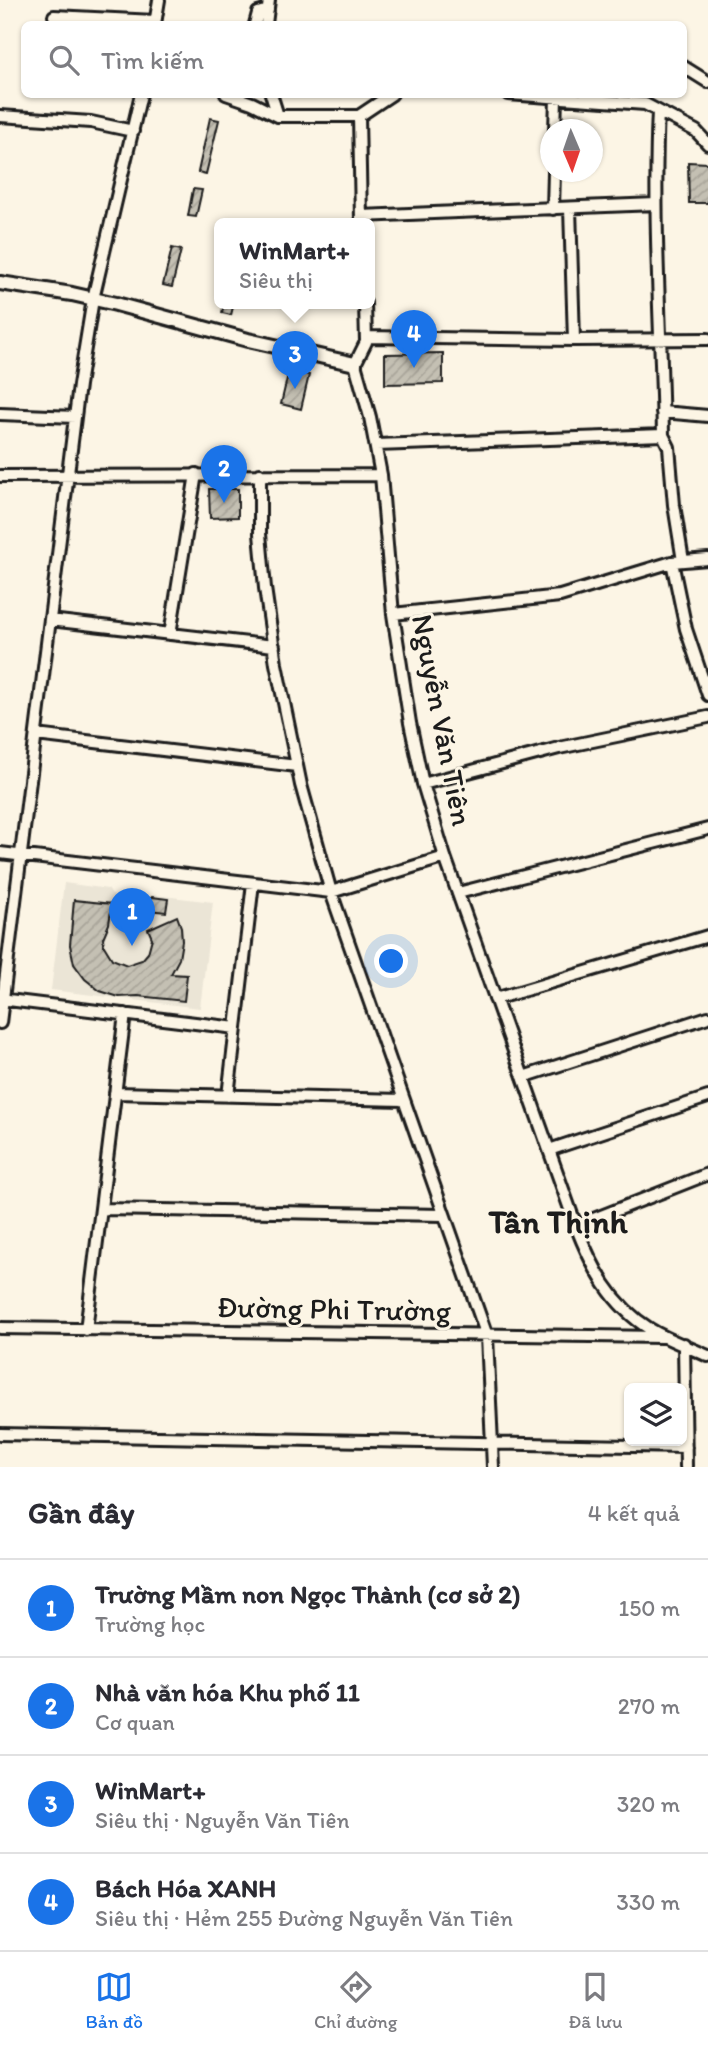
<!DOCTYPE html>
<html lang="vi">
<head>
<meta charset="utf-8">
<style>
  body { margin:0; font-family:Itim,sans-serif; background:#f7f7f7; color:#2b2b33 }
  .controls { position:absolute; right:21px; bottom:21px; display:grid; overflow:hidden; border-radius:10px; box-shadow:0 2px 5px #0004 }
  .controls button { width:63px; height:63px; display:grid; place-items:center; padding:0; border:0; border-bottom:2px solid #e1e1e2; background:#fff; color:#2b2b33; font:35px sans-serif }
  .compass { position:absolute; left:540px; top:119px; width:63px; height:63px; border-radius:50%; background:#fff; box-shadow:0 2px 5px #0004; rotate:178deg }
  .you { position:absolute; left:392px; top:962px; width:24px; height:24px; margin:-18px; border:5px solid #fff; border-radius:50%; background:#1a73e8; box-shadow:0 0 0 10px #1a73e833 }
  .badge { display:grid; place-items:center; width:46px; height:46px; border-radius:50%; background:#1a73e8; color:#fff; font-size:23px; font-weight:700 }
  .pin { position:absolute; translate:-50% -58px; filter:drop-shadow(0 2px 4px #0008) }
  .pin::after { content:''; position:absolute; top:37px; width:24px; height:21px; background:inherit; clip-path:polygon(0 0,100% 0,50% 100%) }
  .popup { position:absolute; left:214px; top:218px; width:161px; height:91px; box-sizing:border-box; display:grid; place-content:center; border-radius:10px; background:#fff; filter:drop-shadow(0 2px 5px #0005); font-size:23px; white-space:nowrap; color:#7c7c81 }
  .popup b { font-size:26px; color:#2b2b33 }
  .popup::after { content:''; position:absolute; left:50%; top:100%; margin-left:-14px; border:14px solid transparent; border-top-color:#fff }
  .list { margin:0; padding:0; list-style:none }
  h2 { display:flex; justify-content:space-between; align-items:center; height:91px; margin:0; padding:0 28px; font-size:30px }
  h2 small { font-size:23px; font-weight:400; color:#7c7c81 }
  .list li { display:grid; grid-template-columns:46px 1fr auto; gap:21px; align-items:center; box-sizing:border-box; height:98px; padding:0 28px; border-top:2px solid #e1e1e2 }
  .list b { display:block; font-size:26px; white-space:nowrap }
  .list p { margin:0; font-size:23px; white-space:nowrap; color:#7c7c81 }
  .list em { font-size:23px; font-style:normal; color:#7c7c81 }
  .icon { flex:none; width:38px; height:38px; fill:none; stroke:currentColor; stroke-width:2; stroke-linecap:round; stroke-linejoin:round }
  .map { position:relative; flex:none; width:708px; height:1467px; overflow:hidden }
  .search { position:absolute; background:#fff; box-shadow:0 2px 5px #0004; left:21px; right:21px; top:21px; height:77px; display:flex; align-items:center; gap:18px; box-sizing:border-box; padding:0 24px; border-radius:10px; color:#7c7c81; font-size:26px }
  .sheet { height:483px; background:#fff }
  nav { display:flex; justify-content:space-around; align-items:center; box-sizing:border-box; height:98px; border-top:2px solid #e1e1e2; background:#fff; font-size:19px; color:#7c7c81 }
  nav a { display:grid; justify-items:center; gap:4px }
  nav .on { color:#1a73e8 }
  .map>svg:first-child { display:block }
  .built { fill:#ebe5d6 }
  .building { fill:url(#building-hatch); stroke:#1c1c1c; stroke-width:2 }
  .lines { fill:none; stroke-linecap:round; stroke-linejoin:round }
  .minor-casing { stroke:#1c1c1c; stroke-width:16 }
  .tertiary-casing { stroke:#1c1c1c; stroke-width:18 }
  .minor { stroke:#fcf5e5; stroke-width:10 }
  .tertiary { stroke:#fcf5e5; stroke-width:12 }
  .labels { text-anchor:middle; stroke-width:6; stroke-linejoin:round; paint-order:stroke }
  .street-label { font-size:30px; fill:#1c1c1c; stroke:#fcf5e5 }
  .quarter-label { font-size:33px; font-weight:bold; fill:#1c1c1c; stroke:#fcf5e5 }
</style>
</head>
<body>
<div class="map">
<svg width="708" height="1467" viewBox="0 0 708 1467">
  <defs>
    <pattern id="building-hatch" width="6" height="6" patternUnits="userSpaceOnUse" patternTransform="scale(1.75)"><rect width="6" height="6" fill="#c4c0b3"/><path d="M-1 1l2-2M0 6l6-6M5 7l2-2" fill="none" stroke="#a8a499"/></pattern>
  </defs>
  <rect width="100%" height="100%" fill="#fcf5e5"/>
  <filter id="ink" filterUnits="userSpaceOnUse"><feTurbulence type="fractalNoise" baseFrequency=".0143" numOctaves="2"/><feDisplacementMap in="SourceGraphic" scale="14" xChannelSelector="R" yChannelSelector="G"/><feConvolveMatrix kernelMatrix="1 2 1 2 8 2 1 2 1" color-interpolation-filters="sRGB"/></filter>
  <g filter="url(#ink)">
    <path class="built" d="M64,883L108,889L112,895L149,900L155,895L213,902L200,1008L51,990Z"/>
    <path class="building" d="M210,118L219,120L206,174L198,172Z
      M688,162L708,163V203H689Z
      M193,189L202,190L196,217L188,216Z
      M172,248L181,250L172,287L163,285Z
      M224,303H234L231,315L222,313Z
      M443,353V383L385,384V354Z
      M289,370L309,375L301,409L281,404Z
      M209,489H238V517L210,518Z
      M152,897L168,899L166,912L148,910L149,900Z
      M74,900L112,904L109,924L103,938L104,946L112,959L127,965L142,960L148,953L152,938L148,929L177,916L181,927L182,941L179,959L171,974L187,975L184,1001L138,996L119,997L100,991L85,979L74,964L70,945Z"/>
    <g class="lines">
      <defs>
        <path id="minor" d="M54,16L155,21
          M155,24L159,0
          M255,24L258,13L268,10
          M266,24L269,0
          M684,67L708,82
          M226,94L252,103L278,116H359
          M271,94L278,116
          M508,94L645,104L696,131L708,144
          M658,111C653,219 661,327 663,435L669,447L674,505L683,561
          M0,116L91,122L133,131
          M359,116L361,220
          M359,116L392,94
          M555,130L556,98
          M570,208L574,340
          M553,209L554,172
          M361,216L656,204
          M365,303L366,342L355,364L370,417L381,475L393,614L410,723L423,784L445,857L576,1226C592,1267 611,1305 650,1329C668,1340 689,1347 708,1356
          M366,337L574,340L708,339
          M662,412L708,416
          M0,414L75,417
          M376,445L663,435
          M260,474V534L265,588L276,664L301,785L331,892L487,1336L493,1467
          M0,476L381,475
          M672,562L686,629L708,695
          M393,614L560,596L672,562L708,559
          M50,620L274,646
          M170,634L196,474
          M36,735L297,766
          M423,784L559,748L708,717
          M0,853L331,892L445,857
          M458,893L708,829
          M0,999L236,1028
          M495,999L708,936
          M0,1023L79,385L93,299L141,94
          M523,1077L708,1017
          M115,1093L403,1100
          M228,1096L253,883
          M549,1150L708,1097
          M101,1209L443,1215
          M576,1226L708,1174
          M0,1328L662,1337
          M86,1330L125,1014
          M684,1344L686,1467
          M0,1434L686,1447"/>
        <path id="tertiary" d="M0,283L72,294L116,304L248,340L355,364"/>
      </defs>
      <use href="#minor" class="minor-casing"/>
      <use href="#tertiary" class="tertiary-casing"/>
      <use href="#minor" class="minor"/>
      <use href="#tertiary" class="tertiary"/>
    </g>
  </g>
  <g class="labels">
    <g class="street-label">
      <text transform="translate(442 720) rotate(79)" y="10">Nguyễn Văn Tiên</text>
      <text transform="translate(334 1309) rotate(1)" y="10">Đường Phi Trường</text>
    </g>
    <g class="quarter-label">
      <text x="558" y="1233">Tân Thịnh</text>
    </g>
  </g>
</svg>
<div class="controls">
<button><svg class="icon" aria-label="layers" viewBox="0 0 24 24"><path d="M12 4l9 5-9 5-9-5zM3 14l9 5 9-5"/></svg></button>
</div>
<svg class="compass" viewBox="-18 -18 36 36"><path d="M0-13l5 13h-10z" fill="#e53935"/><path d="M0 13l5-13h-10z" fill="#7c7c81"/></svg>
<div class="you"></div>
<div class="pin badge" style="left:132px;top:946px">1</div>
<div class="pin badge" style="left:224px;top:503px">2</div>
<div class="pin badge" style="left:295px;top:389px">3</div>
<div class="popup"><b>WinMart+</b>Siêu thị</div>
<div class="pin badge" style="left:414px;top:368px">4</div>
<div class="search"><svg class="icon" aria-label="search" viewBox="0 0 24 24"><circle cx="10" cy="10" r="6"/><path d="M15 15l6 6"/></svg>Tìm kiếm</div>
</div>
<section class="sheet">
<h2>Gần đây<small>4 kết quả</small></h2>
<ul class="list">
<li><span class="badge">1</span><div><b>Trường Mầm non Ngọc Thành (cơ sở 2)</b><p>Trường học</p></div><em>150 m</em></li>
<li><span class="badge">2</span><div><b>Nhà văn hóa Khu phố 11</b><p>Cơ quan</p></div><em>270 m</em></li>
<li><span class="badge">3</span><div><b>WinMart+</b><p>Siêu thị · Nguyễn Văn Tiên</p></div><em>320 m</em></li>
<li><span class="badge">4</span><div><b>Bách Hóa XANH</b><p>Siêu thị · Hẻm 255 Đường Nguyễn Văn Tiên</p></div><em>330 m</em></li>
</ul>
</section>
<nav>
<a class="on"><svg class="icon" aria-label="map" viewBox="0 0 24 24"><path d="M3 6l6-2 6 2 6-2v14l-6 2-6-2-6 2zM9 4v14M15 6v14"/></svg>Bản đồ</a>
<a><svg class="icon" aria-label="directions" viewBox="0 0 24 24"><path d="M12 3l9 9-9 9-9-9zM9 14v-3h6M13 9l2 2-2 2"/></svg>Chỉ đường</a>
<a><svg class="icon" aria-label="saved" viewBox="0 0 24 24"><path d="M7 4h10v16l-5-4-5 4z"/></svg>Đã lưu</a>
</nav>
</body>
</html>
